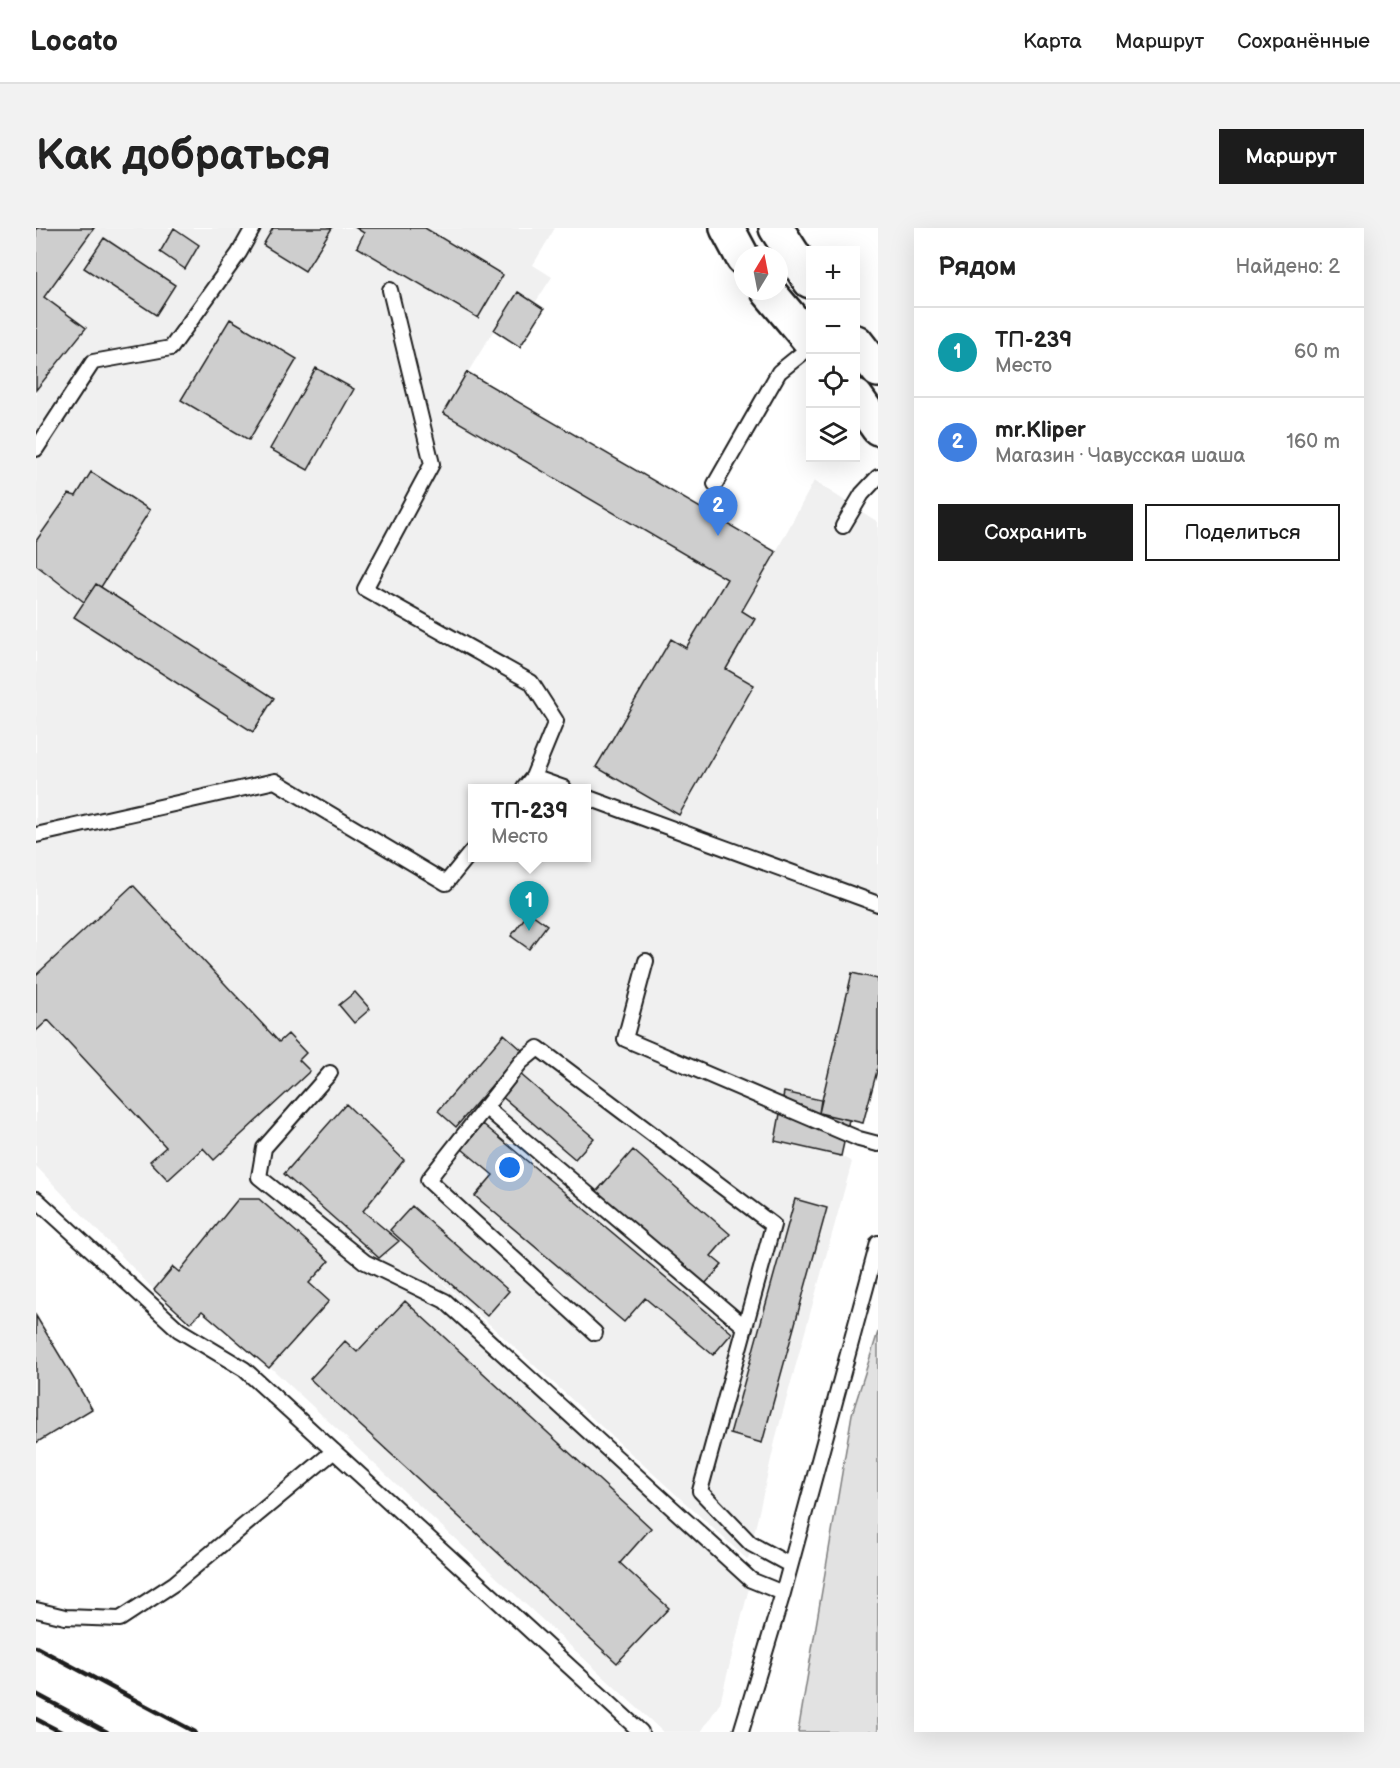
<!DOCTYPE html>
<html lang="ru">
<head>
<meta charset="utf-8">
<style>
  body { margin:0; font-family:"Balsamiq Sans",sans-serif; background:#f2f2f2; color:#222 }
  .controls { position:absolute; right:18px; top:18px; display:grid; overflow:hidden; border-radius:0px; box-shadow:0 6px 24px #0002 }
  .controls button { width:54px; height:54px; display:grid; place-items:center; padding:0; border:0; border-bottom:2px solid #e0e0e0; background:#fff; color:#222; font:30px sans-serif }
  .compass { position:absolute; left:698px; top:18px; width:54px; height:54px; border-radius:50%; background:#fff; box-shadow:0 6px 24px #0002; rotate:10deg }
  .you { position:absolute; left:474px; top:940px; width:21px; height:21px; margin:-15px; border:4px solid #fff; border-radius:50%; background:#1a73e8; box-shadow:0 0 0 9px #1a73e833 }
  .badge { display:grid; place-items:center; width:39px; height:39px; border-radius:50%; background:#1c1c1c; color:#fff; font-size:20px; font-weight:700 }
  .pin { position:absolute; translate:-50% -50px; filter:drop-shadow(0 2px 3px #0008) }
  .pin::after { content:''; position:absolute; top:32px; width:21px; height:18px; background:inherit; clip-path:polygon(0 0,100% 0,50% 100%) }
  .popup { position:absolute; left:432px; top:556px; width:123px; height:78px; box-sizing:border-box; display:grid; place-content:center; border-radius:0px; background:#fff; filter:drop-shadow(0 2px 4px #0005); font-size:20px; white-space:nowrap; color:#767676 }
  .popup b { font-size:22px; color:#222 }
  .popup::after { content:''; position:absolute; left:50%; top:100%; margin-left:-12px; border:12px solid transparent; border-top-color:#fff }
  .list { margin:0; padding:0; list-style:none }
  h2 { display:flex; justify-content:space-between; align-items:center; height:78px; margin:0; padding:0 24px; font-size:26px }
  h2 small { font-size:20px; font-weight:400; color:#767676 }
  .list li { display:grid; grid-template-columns:39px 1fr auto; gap:18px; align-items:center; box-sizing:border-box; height:90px; padding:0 24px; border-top:2px solid #e0e0e0 }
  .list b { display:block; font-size:22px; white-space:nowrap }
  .list p { margin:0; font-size:20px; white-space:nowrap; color:#767676 }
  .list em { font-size:20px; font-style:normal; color:#767676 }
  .actions { display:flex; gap:12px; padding:18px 24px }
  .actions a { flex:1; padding:14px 0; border:2px solid #1c1c1c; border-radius:0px; text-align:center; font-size:21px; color:#1c1c1c }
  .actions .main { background:#1c1c1c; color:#fff }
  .icon { flex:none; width:33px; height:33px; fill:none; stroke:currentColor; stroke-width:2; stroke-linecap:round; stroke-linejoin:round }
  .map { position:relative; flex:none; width:842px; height:1504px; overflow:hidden; border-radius:0px }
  header { display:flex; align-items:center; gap:36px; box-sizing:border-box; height:84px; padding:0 30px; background:#fff; border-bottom:2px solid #e0e0e0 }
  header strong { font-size:28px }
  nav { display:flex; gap:33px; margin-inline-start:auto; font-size:21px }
  .intro { display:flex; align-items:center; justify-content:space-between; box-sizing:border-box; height:144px; padding:0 36px }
  h1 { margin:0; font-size:42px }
  .button { padding:15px 27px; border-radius:0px; background:#1c1c1c; color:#fff; font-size:21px; font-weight:700 }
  main { display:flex; gap:36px; padding:0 36px }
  aside { flex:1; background:#fff; border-radius:0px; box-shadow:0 6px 24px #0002 }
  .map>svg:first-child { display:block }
  .built { fill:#f0f0f0; fill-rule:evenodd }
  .green { fill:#e2e2e2; stroke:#7f7f7f; stroke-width:1.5 }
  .building { fill:#cecece; stroke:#1c1c1c; stroke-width:1.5 }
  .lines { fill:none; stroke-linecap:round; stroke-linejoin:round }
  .lane-casing { stroke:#1c1c1c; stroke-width:18 }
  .primary-casing { stroke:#1c1c1c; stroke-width:38 }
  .lane { stroke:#fff; stroke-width:14 }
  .primary { stroke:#fff; stroke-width:33 }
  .rail { stroke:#1c1c1c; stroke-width:4.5 }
</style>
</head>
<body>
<header>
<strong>Locato</strong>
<nav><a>Карта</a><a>Маршрут</a><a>Сохранённые</a></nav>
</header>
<div class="intro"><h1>Как добраться</h1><a class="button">Маршрут</a></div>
<main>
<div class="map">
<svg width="842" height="1504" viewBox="0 0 842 1504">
  <rect width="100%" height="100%" fill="#fff"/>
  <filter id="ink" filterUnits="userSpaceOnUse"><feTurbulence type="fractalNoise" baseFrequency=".0167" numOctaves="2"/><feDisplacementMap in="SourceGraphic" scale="12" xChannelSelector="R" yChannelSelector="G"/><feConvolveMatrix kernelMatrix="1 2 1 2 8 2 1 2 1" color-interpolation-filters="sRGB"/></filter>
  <g filter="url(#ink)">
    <path class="built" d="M0,0H237L227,17L269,43L296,0H519L497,37L516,49L499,75L508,81L484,119L458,102L432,144L740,324L778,253L842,294V839L827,895L813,892L805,928L816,934L741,1205L712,1332L387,1036L715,1352L684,1475L665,1504H627L232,1137L166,1083L154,1095L118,1062L0,938ZM436,560H550V630H436Z"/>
    <path class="green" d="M842,1104V1504H762L816,1186Z"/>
    <path class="building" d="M0,0H58L8,69L50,100L0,162Z
      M138,0L163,17L149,41L124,24Z
      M237,0H296L269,43L227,17Z
      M320,0H389L467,47L442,90L321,19L328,5Z
      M68,10L139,57L120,87L48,40Z
      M482,64L508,81L484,119L458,102Z
      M194,91L261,131L213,212L145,172Z
      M280,140L318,161L272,242L234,221Z
      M431,144L740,324L706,383L719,391L690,441L718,457L643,587L560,539L635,411L650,420L691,351L407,185Z
      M55,244L114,282L65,359L60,356L48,374L0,337V313L33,266L40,268Z
      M60,356L238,470L217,504L38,389Z
      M97,657L243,814L252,806L270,825L263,832L274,843L178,932L167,920L132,952L114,933L130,919L12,792L0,803V747Z
      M493,684L511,697L493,721L475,708Z
      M816,745L842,751V839L827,895L783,885Z
      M319,764L334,781L318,795L303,777Z
      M468,806L486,822L420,899L402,883Z
      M483,845L558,910L539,931L464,867Z
      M748,864L785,872L783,885L813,892L805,928L739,913Z
      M310,876L368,932L327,983L363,1013L343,1030L248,946Z
      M447,896L696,1105L677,1127L609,1070L588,1094L439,968L457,947L426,921Z
      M597,922L694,1006L675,1028L686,1037L668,1057L560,964Z
      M202,971H223L293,1033L273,1055L293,1073L233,1140L166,1083L154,1095L118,1062L137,1039L143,1044Z
      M759,971L791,980L726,1215L694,1206Z
      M376,978L473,1063L451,1088L354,1002Z
      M369,1073L615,1300L584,1335L633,1380L581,1435L274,1151L309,1113L321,1124Z
      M0,1088L56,1181L0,1215Z"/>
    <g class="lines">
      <defs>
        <path id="lane" d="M354,62L396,236L329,361L495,454L520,493L497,549
          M0,221L57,134L135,120L203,25L217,0
          M679,256L743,144L774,119
          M807,298L826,266L842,249
          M488,560L497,549L528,560
          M550,569L842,676
          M0,607L239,553L410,655L436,623
          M610,733L589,811L823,911L842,916
          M294,845L228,920L223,949L329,1034L409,1073L715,1352L747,1365
          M449,879L709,1099
          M0,971L143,1102L208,1141L605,1504
          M559,1105L392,952L485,834L502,820L737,997L664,1263L715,1316L754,1337
          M0,1382L29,1389L84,1391L139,1355L298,1223
          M705,1504L747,1365L842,1015"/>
        <path id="primary" d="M691,0L707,30
          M740,0L774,53
          M732,63L774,113
          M820,114L842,142
          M820,169L842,200"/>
      </defs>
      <use href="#lane" class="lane-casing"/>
      <use href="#primary" class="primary-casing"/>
      <use href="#lane" class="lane"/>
      <use href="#primary" class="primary"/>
      <path class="rail" d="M0,1419L159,1504
        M0,1466L71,1504
        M0,1491L25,1504"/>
    </g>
  </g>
</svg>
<div class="controls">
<button>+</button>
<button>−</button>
<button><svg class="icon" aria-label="locate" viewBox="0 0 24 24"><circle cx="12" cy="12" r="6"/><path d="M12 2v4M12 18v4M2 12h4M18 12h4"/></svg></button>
<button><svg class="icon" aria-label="layers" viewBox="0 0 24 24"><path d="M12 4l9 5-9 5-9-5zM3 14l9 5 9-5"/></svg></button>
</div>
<svg class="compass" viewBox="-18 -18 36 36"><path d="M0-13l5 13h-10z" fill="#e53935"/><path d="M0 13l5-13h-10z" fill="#767676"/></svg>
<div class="you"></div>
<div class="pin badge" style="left:493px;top:703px;background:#0f9aa8">1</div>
<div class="popup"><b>ТП-239</b>Место</div>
<div class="pin badge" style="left:682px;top:308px;background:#3f7fe0">2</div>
</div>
<aside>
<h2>Рядом<small>Найдено: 2</small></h2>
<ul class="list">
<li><span class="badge" style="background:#0f9aa8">1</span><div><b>ТП-239</b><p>Место</p></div><em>60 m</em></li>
<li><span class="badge" style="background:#3f7fe0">2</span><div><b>mr.Kliper</b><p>Магазин · Чавусская шаша</p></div><em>160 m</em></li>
</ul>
<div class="actions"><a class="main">Сохранить</a><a>Поделиться</a></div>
</aside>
</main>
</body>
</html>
